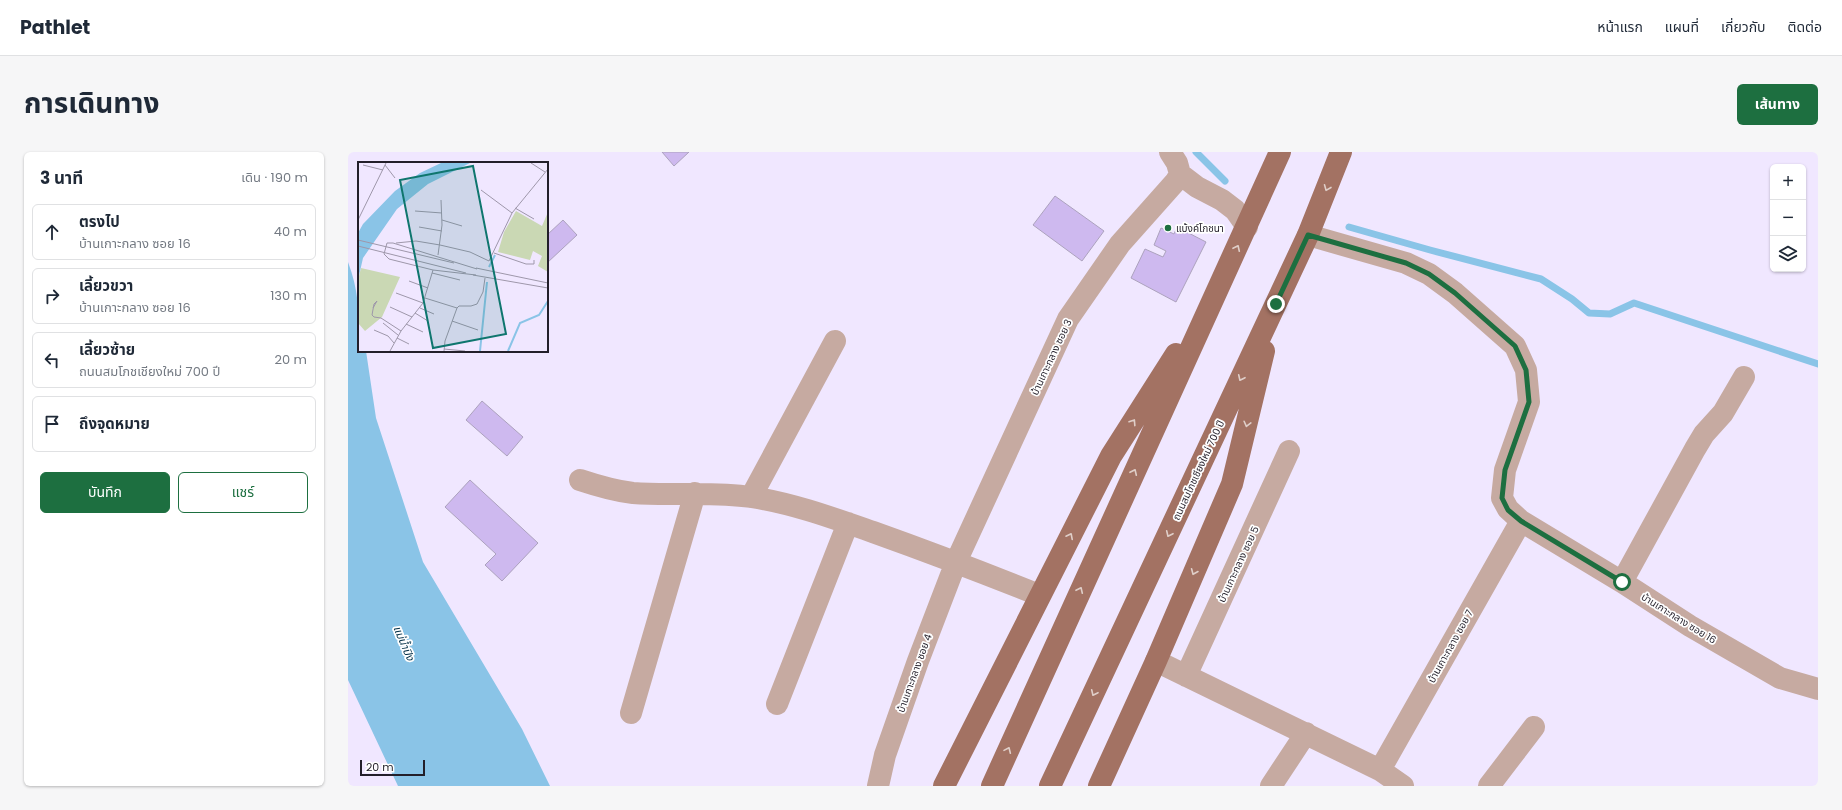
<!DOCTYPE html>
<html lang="th">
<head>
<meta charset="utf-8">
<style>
  body { margin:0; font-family:Poppins,"Noto Sans Thai",sans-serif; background:#f6f6f7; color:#1f2937 }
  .controls { position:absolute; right:12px; top:12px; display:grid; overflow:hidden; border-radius:6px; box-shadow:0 1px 3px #0004 }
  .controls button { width:36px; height:36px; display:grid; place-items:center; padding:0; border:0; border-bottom:1px solid #e0e1e3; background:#fff; color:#1f2937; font:20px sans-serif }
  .scale { position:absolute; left:12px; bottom:10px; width:65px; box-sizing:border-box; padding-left:4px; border:2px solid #231f2a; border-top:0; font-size:11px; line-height:14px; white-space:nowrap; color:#231f2a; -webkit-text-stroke:3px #fff; paint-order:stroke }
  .stop { position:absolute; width:12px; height:12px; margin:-9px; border:3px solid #1d6f40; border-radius:50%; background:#fff }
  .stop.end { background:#1d6f40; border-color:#fff; box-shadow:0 1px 4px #0008 }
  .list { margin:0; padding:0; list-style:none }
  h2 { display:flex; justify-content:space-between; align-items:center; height:52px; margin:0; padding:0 16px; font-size:17px }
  h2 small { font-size:13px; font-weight:400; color:#747a83 }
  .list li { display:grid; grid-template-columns:26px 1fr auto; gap:12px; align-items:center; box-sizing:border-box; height:56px; margin:0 8px 8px; padding:0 8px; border:1px solid #e0e1e3; border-radius:6px }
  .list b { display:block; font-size:15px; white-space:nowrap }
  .list p { margin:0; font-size:13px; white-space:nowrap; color:#747a83 }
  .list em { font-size:13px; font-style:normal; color:#747a83 }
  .actions { display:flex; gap:8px; padding:12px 16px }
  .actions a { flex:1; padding:9px 0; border:1px solid #1d6f40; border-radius:6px; text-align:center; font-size:14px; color:#1d6f40 }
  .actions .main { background:#1d6f40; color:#fff }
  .icon { flex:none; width:22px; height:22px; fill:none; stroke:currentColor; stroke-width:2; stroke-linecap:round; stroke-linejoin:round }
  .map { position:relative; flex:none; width:1470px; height:634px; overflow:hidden; border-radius:6px }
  header { display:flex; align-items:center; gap:24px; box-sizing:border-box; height:56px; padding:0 20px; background:#fff; border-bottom:1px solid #e0e1e3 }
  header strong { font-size:19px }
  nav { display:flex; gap:22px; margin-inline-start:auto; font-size:14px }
  .intro { display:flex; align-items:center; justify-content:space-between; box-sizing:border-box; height:96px; padding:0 24px }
  h1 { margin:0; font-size:28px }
  .button { padding:10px 18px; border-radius:6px; background:#1d6f40; color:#fff; font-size:14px; font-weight:700 }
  main { display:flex; gap:24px; padding:0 24px }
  aside { flex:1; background:#fff; border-radius:6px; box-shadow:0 1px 3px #0004 }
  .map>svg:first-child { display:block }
  .water { fill:#8ac4e7 }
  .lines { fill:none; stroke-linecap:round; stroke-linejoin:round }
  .stream { stroke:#8ac4e7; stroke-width:7 }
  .building { fill:#ceb9ef; stroke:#aca2bd }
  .street { stroke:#c6aaa1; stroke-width:22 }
  .primary { stroke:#a37263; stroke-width:22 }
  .oneway { stroke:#dfcec8 }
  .route { stroke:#1d6f40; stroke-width:5 }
  .poi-dot { fill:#1d6f40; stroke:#fff; stroke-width:1.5 }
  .labels { text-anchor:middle; stroke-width:3.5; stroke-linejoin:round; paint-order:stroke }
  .poi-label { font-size:10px; fill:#231f2a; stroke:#fff; text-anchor:start }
  .street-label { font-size:10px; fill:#231f2a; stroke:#fff }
  .water-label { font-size:11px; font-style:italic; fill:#002f47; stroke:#fff }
  .inset-river { fill:none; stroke:#8ac4e7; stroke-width:2 }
  .inset-road { fill:none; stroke:#9e97aa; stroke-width:1 }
  .view { fill:#0f766e; fill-opacity:0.15; stroke:#0f766e; stroke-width:2 }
  .inset-edge { fill:none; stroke:#231f2a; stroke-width:2 }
</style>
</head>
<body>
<header>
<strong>Pathlet</strong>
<nav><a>หน้าแรก</a><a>แผนที่</a><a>เกี่ยวกับ</a><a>ติดต่อ</a></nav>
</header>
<div class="intro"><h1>การเดินทาง</h1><a class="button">เส้นทาง</a></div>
<main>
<aside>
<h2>3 นาที<small>เดิน · 190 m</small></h2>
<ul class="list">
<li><svg class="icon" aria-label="ahead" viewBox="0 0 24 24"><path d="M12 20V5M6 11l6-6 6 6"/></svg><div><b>ตรงไป</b><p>บ้านเกาะกลาง ซอย 16</p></div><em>40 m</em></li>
<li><svg class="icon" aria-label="right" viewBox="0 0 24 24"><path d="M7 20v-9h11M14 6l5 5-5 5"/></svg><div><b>เลี้ยวขวา</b><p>บ้านเกาะกลาง ซอย 16</p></div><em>130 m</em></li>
<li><svg class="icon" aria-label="left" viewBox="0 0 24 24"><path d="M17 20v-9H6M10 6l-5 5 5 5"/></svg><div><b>เลี้ยวซ้าย</b><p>ถนนสมโภชเชียงใหม่ 700 ปี</p></div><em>20 m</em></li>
<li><svg class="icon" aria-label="arrive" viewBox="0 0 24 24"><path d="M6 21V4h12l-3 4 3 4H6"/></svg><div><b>ถึงจุดหมาย</b></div></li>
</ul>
<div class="actions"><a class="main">บันทึก</a><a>แชร์</a></div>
</aside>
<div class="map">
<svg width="1470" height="634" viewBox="0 0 1470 634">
  <rect width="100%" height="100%" fill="#f0e7ff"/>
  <path class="water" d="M0,110C12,142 11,165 11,199H18L28,266L75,410L174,577L202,634H50L0,528Z"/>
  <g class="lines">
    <path class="stream" d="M848,0L877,29
      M1001,75L1082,98L1193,127L1224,147L1241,161L1262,162L1286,151L1470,212"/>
  </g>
  <path class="building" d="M314,0H341L326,14Z
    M707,44L756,79L734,109L685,73Z
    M215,68L229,83L199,111V83Z
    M829,75L858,90L828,150L783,126L797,97L815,105L818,99L806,93L813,76L826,82Z
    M134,249L175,285L159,304L118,268Z
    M122,328L190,391L154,429L137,413L148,402L97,355Z"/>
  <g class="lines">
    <path class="street" d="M832,22L849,35L874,48L887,58L899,75
      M960,83L1058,111L1081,122L1107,141L1167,194L1178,218L1181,250L1157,318L1154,346L1160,357L1173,369L1274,430L1342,474L1432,526L1470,537
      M232,328C250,334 267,339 285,341C324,344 364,339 403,345C444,351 485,366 525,380C581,400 636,421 691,443
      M403,345L487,189
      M1274,430L1347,297L1356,282L1375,261L1396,225
      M808,509L1032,618L1055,634
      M838,524L941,299
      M429,552L500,371
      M283,561L347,341
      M1032,618L1173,369
      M530,634L537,603L570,509L608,410L720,167L772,92L828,29L832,22L829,11L822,0
      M923,634L958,581
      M1141,634L1186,575"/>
    <path class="primary" d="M596,634L763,304L828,202
      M644,634L932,0
      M702,634L960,83L993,0
      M751,634L808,509L884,332L916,199"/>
  </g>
  <defs><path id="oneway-chevron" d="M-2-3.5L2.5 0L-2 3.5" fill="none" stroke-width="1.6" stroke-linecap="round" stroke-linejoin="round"/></defs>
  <g class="oneway">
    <use href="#oneway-chevron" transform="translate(979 36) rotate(112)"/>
    <use href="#oneway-chevron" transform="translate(889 96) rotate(-65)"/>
    <use href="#oneway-chevron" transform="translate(893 226) rotate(115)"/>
    <use href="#oneway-chevron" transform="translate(785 270) rotate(-57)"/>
    <use href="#oneway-chevron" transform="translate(899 272) rotate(104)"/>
    <use href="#oneway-chevron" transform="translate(786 320) rotate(-65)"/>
    <use href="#oneway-chevron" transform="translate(821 382) rotate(115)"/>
    <use href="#oneway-chevron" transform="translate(722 384) rotate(-63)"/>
    <use href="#oneway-chevron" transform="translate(846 420) rotate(113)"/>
    <use href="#oneway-chevron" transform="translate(732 438) rotate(-65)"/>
    <use href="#oneway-chevron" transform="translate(746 541) rotate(115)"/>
    <use href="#oneway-chevron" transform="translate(660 598) rotate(-66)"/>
  </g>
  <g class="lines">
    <path class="route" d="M928,152L960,83L1058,111L1081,122L1107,141L1167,194L1178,218L1181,250L1157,318L1154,346L1160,358L1173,369L1274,430"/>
  </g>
  <circle class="poi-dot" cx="820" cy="76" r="4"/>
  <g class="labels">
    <g class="poi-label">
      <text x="828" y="80">แบ้งค์โภชนา</text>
    </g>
    <g class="street-label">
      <text transform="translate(703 205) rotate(-65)" y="4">บ้านเกาะกลาง ซอย 3</text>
      <text transform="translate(850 318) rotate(-65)" y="4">ถนนสมโภชเชียงใหม่ 700 ปี</text>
      <text transform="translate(890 412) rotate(-65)" y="4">บ้านเกาะกลาง ซอย 5</text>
      <text transform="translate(1331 466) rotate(32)" y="4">บ้านเกาะกลาง ซอย 16</text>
      <text transform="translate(1102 494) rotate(-61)" y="4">บ้านเกาะกลาง ซอย 7</text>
      <text transform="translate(566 521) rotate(-70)" y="4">บ้านเกาะกลาง ซอย 4</text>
    </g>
    <g class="water-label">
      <text transform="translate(56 491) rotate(67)" y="4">แม่น้ำปิง</text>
    </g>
  </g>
  <g transform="translate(10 10)">
    <rect width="190" height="190" fill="#f0e7ff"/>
    <path d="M158,49L184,64L190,50V110L180,104L184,94L175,89L172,98L140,90L146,70ZM3,106L42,115L24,155L7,169L0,161V118Z" fill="#cad8b4"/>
    <path d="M83,1H112L70,22L39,47L5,96L0,118V71L5,62L37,29L62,11Z" fill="#8ac4e7"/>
    <path class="inset-river" d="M131,105L137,93M122,189L129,120M150,189L162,161L181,153L190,139"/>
    <path class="inset-road" d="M173,1L187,10M5,3L25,8M27,3L37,16M123,28L154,51M157,46L176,57M57,49L84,51M0,58L28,1M84,58L104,64M61,65L84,69M0,78L96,101M38,81L58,79L82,83L112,90L131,99L154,51L190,7M0,84L108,111M136,91L168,102H176V98M80,93L84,63L83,38M118,106L190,121M74,111L102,118M115,113L190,126M118,113L75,108L31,97L26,92L29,81H35L119,107M51,119L70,126M38,131L65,141M67,136L99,146M32,145L54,155M15,146L19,139L16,142L14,153L16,155L23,156L43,169M62,146L76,152M57,151L70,159M94,159L120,168M25,161L40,173M48,162L65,170M16,168L30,174L36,181M39,176L51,182M86,187L107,189M32,189L43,169L65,141L75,108M86,189L87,179L99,146L101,144H113L119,142L125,130L127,116"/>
    <path class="view" d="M115,4L148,172L75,186L42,18Z"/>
    <rect width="190" height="190" class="inset-edge"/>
  </g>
</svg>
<div class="controls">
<button>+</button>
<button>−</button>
<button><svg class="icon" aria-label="layers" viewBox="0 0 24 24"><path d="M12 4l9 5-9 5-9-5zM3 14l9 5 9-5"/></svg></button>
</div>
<div class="scale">20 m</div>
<div class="stop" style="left:1274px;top:430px"></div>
<div class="stop end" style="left:928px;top:152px"></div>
</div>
</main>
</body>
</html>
